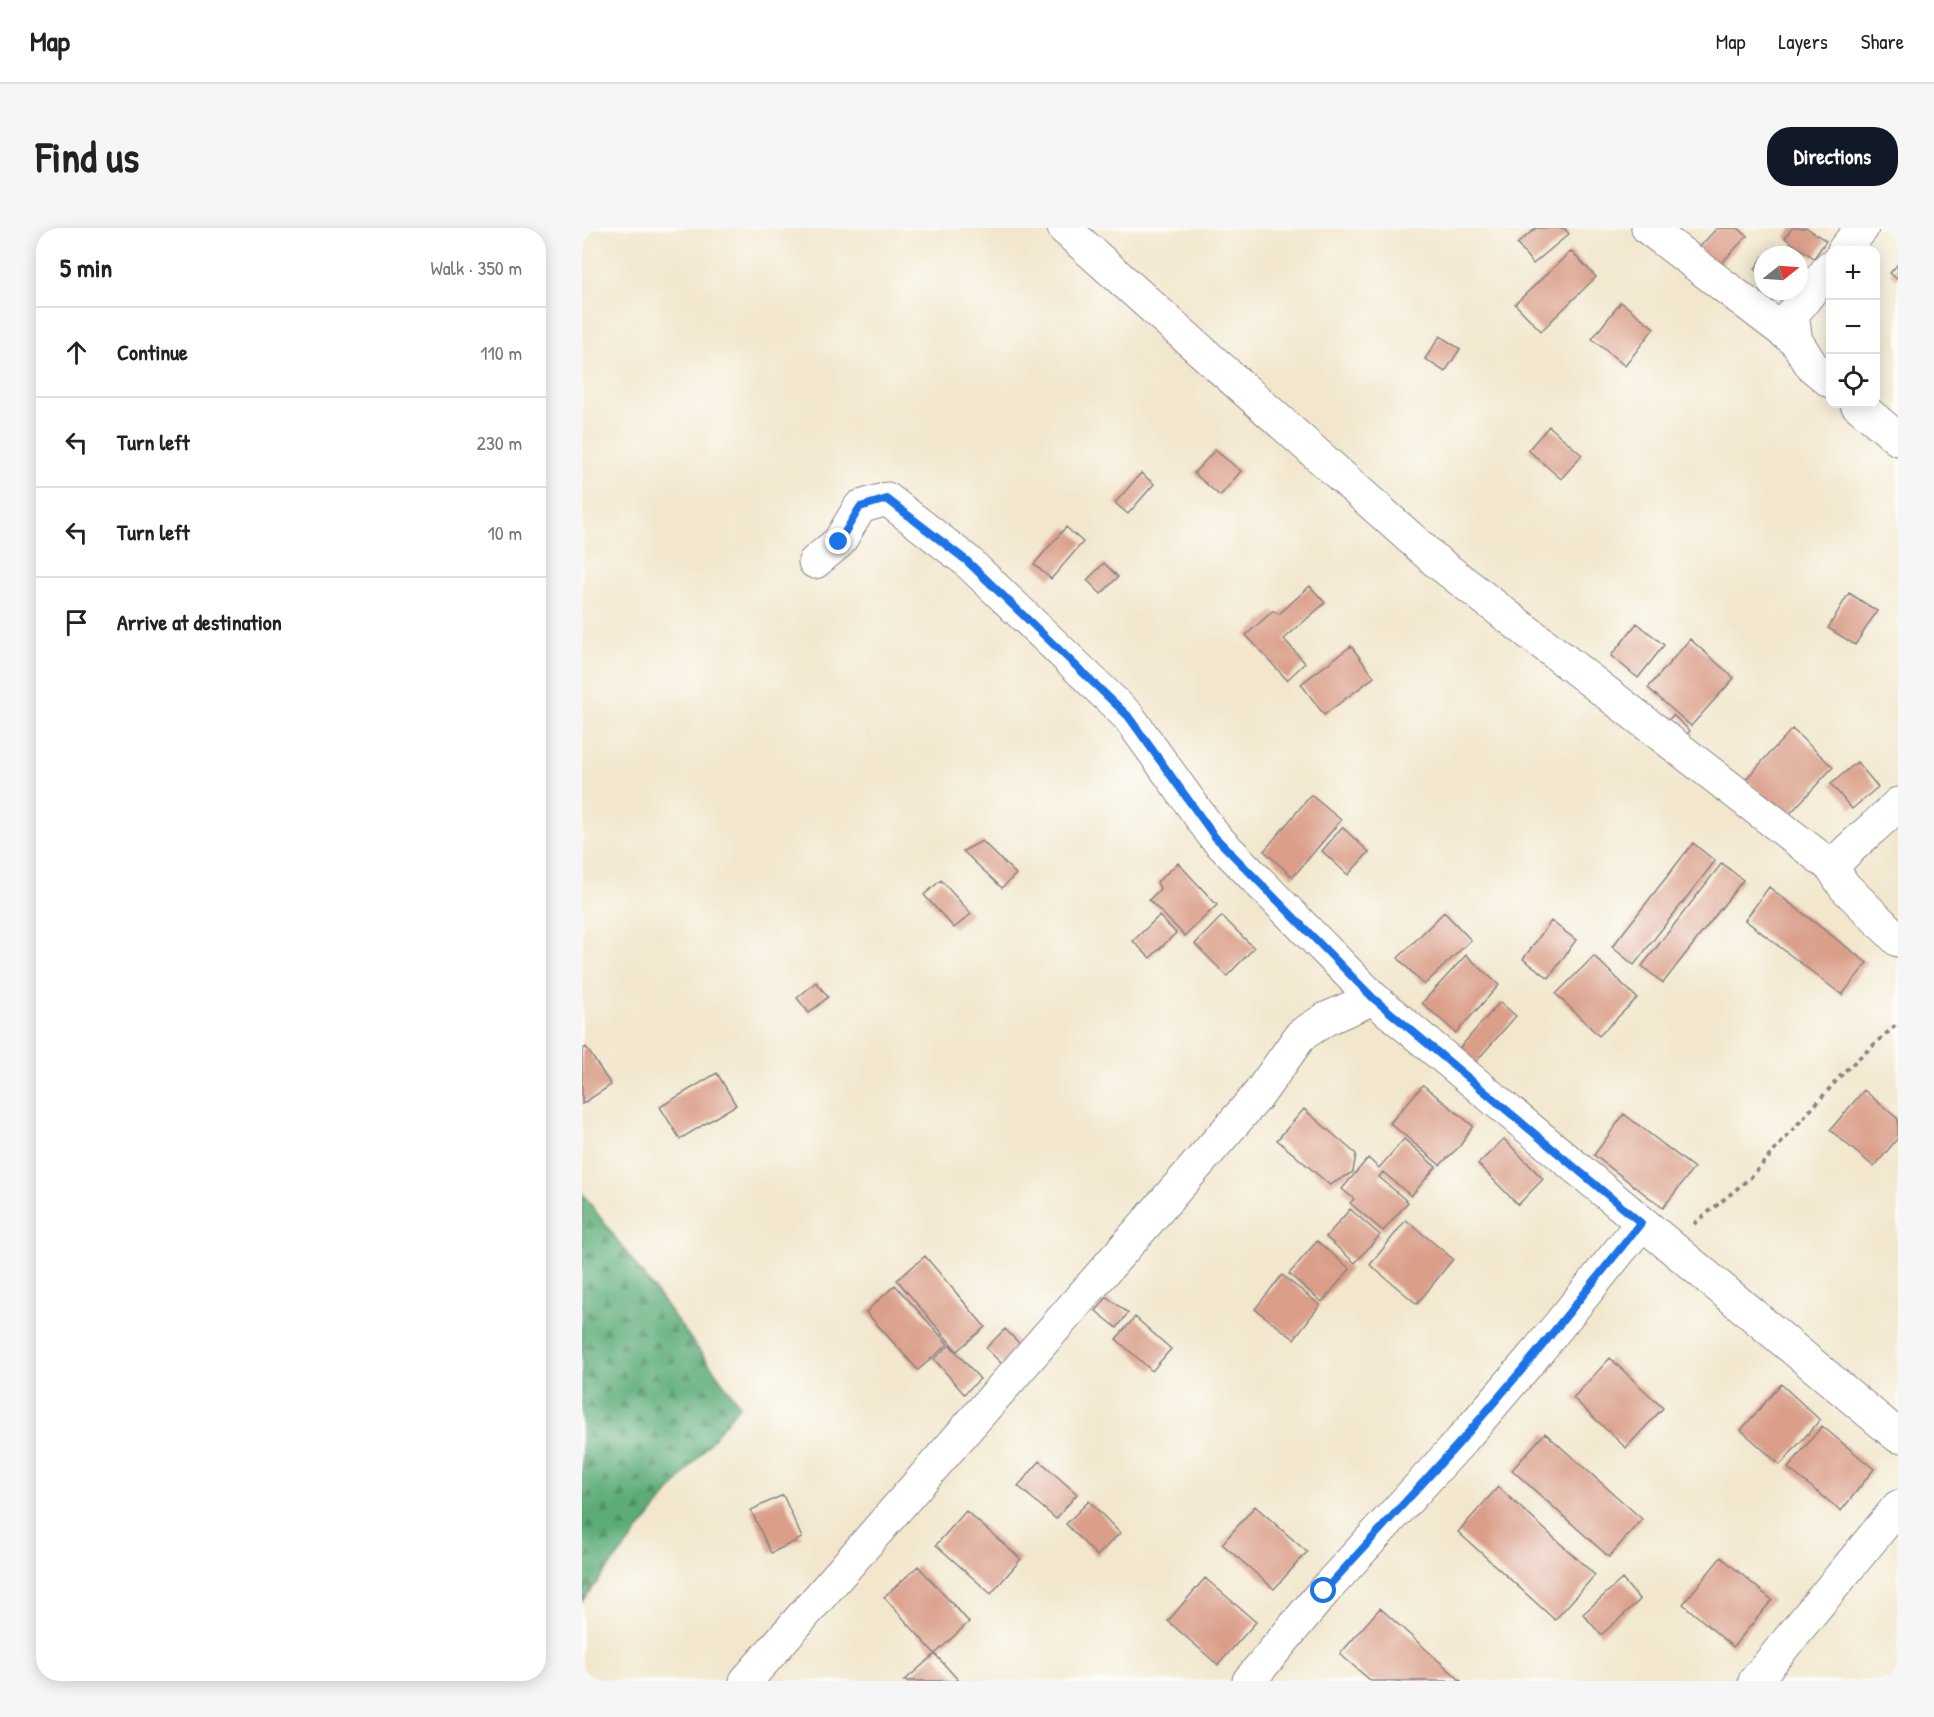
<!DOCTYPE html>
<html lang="en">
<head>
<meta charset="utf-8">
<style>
  body { margin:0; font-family:"Patrick Hand",sans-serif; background:#f6f6f6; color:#222 }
  .controls { position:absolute; right:18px; top:18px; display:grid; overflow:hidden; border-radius:12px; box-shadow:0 3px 15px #0003 }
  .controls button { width:54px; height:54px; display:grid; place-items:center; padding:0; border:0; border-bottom:2px solid #e0e0e0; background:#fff; color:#222; font:30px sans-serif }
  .compass { position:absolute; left:1172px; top:18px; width:54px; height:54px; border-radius:50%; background:#fff; box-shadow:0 3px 15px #0003; rotate:73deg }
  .stop { position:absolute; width:18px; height:18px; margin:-14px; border:4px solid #1a73e8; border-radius:50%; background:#fff }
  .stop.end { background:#1a73e8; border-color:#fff; box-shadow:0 2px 6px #0008 }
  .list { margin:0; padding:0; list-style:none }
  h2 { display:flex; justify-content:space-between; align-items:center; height:78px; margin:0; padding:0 24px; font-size:26px }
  h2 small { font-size:20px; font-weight:400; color:#767676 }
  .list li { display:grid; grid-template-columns:39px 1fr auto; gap:18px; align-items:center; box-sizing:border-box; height:90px; padding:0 24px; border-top:2px solid #e0e0e0 }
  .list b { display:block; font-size:22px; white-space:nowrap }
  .list em { font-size:20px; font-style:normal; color:#767676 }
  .icon { flex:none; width:33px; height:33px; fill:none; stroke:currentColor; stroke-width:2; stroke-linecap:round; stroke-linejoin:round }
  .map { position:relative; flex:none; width:1316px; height:1453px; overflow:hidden; border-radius:24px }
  header { display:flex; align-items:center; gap:36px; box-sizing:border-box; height:84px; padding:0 30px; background:#fff; border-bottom:2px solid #e0e0e0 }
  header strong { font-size:28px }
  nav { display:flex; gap:33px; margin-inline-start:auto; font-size:21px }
  .intro { display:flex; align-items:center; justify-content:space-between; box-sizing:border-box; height:144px; padding:0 36px }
  h1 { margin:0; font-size:42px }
  .button { padding:15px 27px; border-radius:24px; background:#111827; color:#fff; font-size:21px; font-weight:700 }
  main { display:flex; gap:36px; padding:0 36px }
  aside { flex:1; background:#fff; border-radius:24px; box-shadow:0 3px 15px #0003 }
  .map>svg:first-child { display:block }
  .forest { fill:url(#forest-firs); stroke:#3f675a; stroke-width:1.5 }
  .building { fill:#da9e89 }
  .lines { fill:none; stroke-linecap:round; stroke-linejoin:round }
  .minor-casing { stroke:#8a8484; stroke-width:35 }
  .path { stroke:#8a8484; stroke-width:4; stroke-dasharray:4.5 4.5; stroke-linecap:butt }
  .minor { stroke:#fff; stroke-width:33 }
  .route { stroke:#1a73e8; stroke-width:8 }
</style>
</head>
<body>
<header>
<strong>Map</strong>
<nav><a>Map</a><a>Layers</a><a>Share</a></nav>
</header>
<div class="intro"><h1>Find us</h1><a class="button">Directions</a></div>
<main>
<aside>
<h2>5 min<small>Walk · 350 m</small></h2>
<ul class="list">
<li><svg class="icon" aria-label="ahead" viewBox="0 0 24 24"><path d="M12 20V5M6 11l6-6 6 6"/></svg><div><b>Continue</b></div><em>110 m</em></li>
<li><svg class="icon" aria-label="left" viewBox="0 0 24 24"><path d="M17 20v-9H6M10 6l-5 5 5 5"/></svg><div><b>Turn left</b></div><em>230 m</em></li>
<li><svg class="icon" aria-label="left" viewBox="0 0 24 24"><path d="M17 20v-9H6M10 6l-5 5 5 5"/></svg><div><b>Turn left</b></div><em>10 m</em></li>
<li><svg class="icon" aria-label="arrive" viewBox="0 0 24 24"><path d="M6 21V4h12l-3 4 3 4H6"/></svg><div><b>Arrive at destination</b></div></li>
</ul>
</aside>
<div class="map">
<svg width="1316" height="1453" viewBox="0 0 1316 1453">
  <defs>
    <pattern id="forest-firs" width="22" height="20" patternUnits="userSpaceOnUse" patternTransform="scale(1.5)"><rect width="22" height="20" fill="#5cac78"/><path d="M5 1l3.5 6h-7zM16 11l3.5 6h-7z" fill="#4c8c64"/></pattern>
  </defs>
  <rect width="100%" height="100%" fill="#fdfcf7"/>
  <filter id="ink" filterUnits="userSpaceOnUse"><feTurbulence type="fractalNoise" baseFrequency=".0167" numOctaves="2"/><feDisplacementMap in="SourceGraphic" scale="12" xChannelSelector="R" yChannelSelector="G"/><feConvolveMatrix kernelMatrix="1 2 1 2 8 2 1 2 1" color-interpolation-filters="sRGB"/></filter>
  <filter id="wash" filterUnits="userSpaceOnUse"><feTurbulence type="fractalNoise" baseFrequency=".008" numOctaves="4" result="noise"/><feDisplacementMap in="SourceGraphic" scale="24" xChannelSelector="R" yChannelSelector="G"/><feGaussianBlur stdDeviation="1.35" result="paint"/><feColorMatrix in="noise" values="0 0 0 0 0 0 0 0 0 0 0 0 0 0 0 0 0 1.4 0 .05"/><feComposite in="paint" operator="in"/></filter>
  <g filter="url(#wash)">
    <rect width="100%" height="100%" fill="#f2e7cd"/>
    <path class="forest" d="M0,965L158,1177L0,1373Z"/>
    <g id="blocks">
      <path class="building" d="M954,0H982L987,6L951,36L935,16Z
        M1135,0H1156L1165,8L1133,42L1114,23Z
        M1210,0H1225L1244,13L1232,30L1203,10Z
        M989,23L1014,49L959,103L933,76Z
        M1181,29V47L1173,41Z
        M1316,36V52L1308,45Z
        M1039,74L1072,100L1043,138L1010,111Z
        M858,108L878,121L863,144L843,131Z
        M967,198L1000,227L979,251L946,222Z
        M633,222L659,243L638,268L612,245Z
        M559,245L572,256L546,286L533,275Z
        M484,299L501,314L469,351L452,336Z
        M522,335L536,349L519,366L505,352Z
        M728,358L743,375L702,411L723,435L705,452L664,407L691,383L697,386Z
        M1267,365L1295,383L1273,417L1246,400Z
        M1055,395L1082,417L1056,450L1029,428Z
        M1108,411L1152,450L1109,498L1066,460Z
        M769,418L792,449L742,487L719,456Z
        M1091,487L1108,503L1094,517L1078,501Z
        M1210,501L1251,539L1205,589L1164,551Z
        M1275,534L1296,559L1270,581L1249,556Z
        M729,567L759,592L711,649L682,623Z
        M760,599L787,624L766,647L740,623Z
        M400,613L434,646L420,660L381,623Z
        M1111,615L1133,633L1052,737L1030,719Z
        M596,635L635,677L603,708L567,672L578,661L575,654Z
        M1140,635L1161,652L1081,755L1060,738Z
        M359,652L389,686L372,700L342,667Z
        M1187,659L1285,735L1260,767L1163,692Z
        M862,684L889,712L842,757L816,730Z
        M577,688L594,705L568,730L551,713Z
        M640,688L672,720L645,748L613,716Z
        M969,693L994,712L967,750L941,731Z
        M884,727L917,757L874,805L840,775Z
        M1012,728L1055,770L1017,808L974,766Z
        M234,754L246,769L227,785L215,770Z
        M918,774L934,788L890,838L874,824Z
        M4,819L29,857L0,876V822Z
        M135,845L154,877L98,911L78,879Z
        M841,857L891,898L878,918L858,937L808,895Z
        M1282,862L1316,891V910L1292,939L1248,902Z
        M722,881L774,926L771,944L748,957L695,912Z
        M1042,886L1112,940L1081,980L1012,927Z
        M822,911L854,939L829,968L801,944L797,949L826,974L801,1003L768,975L772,971L760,961L786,930L797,940Z
        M922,911L961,951L936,977L896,936Z
        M768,981L798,1007L773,1035L744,1009Z
        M824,992L871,1031L835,1076L788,1037Z
        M735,1013L768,1041L740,1074L707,1046Z
        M343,1028L403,1099L375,1123L315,1052Z
        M700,1047L738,1077L712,1111L673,1081Z
        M313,1057L366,1116L336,1142L284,1084Z
        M525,1069L546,1085L535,1100L514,1083Z
        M553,1089L589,1121L570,1143L534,1111Z
        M423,1101L441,1119L422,1138L404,1120Z
        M368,1117L398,1151L382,1166L352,1131Z
        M1028,1130L1081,1180L1044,1220L991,1170Z
        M1199,1156L1238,1192L1198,1237L1159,1202Z
        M1240,1198L1292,1241L1259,1283L1206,1240Z
        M963,1205L1060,1291L1027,1329L930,1242Z
        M458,1233L495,1266L474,1291L436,1258Z
        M916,1259L1013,1347L973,1392L876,1304Z
        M201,1267L220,1310L189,1325L169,1282Z
        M507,1273L538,1305L515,1328L484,1296Z
        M673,1278L725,1324L692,1361L640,1316Z
        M384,1283L439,1331L409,1366L354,1317Z
        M1139,1329L1190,1372L1151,1419L1101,1376Z
        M336,1338L387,1394L353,1426L302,1369Z
        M623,1350L674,1394L636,1437L586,1393Z
        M1040,1351L1058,1372L1019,1407L1001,1386Z
        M798,1380L879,1453H789L758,1426Z
        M353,1426L377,1453H322Z"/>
    </g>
  </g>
  <g filter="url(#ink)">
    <use href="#blocks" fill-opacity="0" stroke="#8a8484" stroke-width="1.5"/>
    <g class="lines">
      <defs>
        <path id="minor" d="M482,0L854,333L1250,639
          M1066,0L1214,113
          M1262,22L1280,0
          M1248,39L1210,87L1214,113L1230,138L1248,153
          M1275,176L1316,211
          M233,334L257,314L278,279L305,271L385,333L546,488L633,609L791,770
          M1316,576C1295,598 1270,616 1250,639L1262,658L1316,712
          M164,1453L677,866L719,807L744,791L791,770L1316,1208
          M667,1453L742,1363L879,1213L956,1123L1060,995
          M1173,1453L1316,1279"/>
      </defs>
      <use href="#minor" class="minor-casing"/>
      <path class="path" d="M1112,996L1168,950L1264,842L1316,795"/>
      <use href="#minor" class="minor"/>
    </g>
  </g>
  <g class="lines" filter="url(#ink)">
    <path class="route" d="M257,314L278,279L305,271L385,333L546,488L633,609L791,770L1059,995L956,1123L879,1213L742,1363"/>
  </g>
</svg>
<div class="controls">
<button>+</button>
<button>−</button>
<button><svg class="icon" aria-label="locate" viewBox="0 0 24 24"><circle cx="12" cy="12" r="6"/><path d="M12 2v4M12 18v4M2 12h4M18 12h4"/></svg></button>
</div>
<svg class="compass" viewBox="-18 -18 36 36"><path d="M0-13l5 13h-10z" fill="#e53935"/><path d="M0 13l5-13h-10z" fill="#767676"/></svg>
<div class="stop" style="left:742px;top:1363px"></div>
<div class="stop end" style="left:257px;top:314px"></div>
</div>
</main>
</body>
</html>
